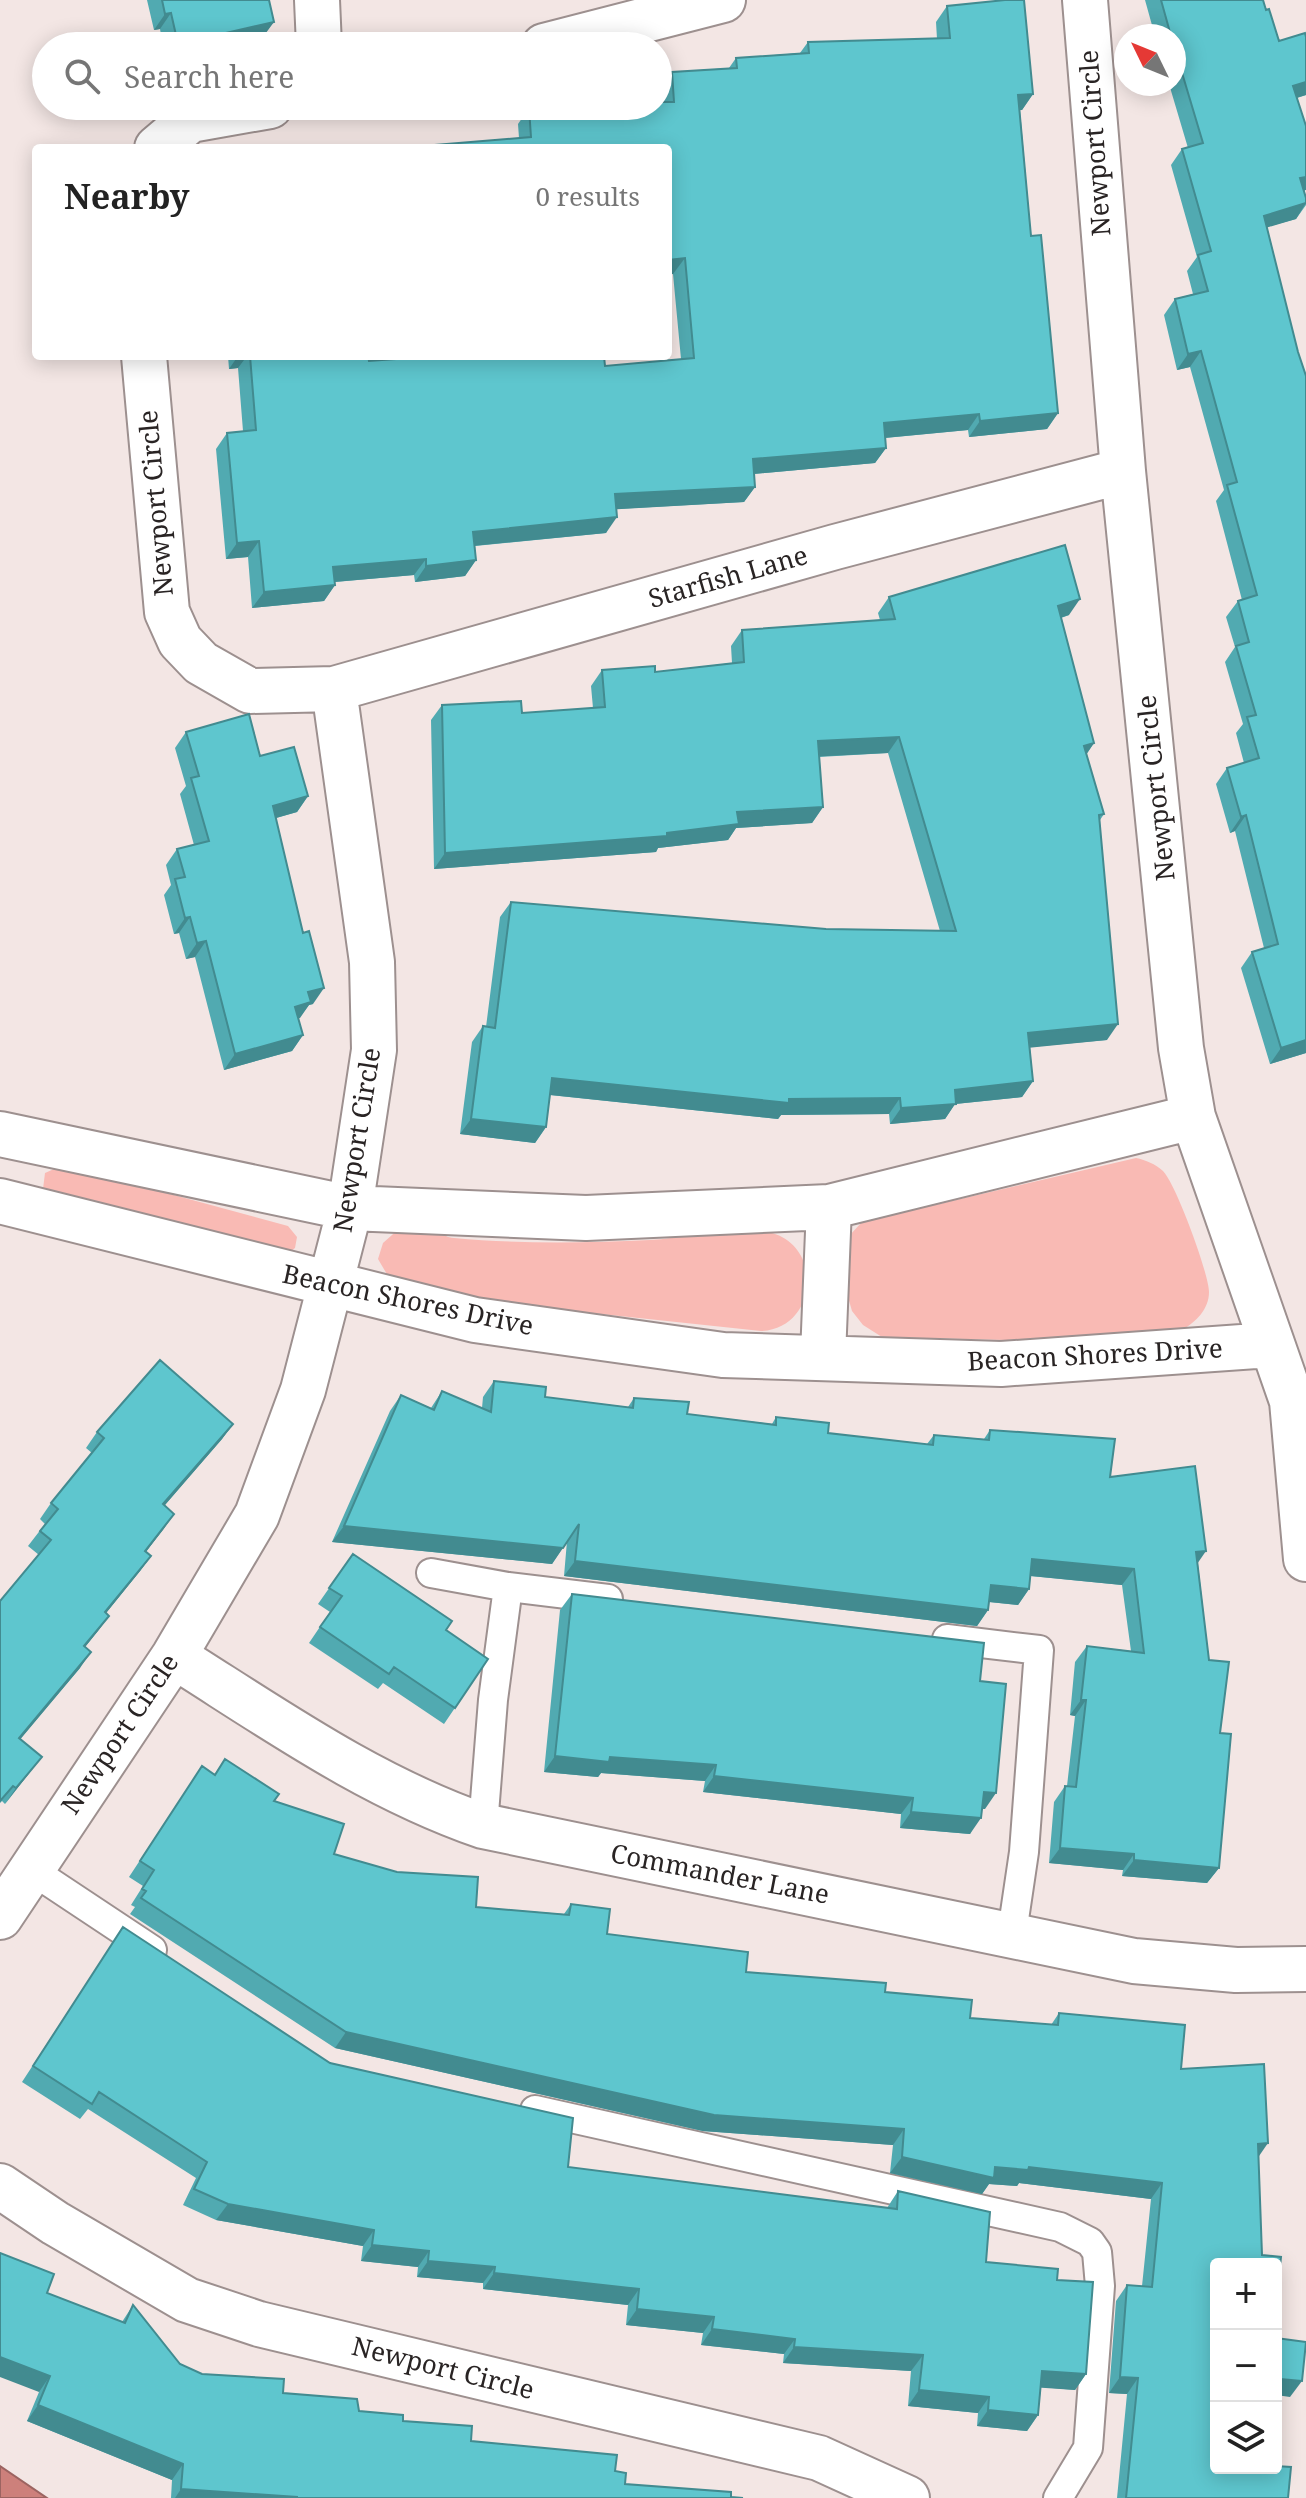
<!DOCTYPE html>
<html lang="en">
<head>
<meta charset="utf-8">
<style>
  body { margin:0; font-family:"Noto Serif",serif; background:#f2f2f2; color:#222 }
  .controls { position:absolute; right:24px; bottom:24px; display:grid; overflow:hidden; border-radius:8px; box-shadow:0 4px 20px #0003 }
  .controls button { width:72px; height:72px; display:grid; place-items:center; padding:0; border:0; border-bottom:2px solid #e0e0e0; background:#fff; color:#222; font:40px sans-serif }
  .compass { position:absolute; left:1114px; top:24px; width:72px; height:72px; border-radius:50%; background:#fff; box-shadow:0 4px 20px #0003; rotate:313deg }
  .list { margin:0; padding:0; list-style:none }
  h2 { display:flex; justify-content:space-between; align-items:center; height:104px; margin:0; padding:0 32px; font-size:34px }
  h2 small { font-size:26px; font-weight:400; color:#767676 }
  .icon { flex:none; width:44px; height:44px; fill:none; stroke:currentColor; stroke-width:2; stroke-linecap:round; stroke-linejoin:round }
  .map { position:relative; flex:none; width:1306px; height:2498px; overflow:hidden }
  .search { position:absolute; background:#fff; box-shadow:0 4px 20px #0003; left:32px; top:32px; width:640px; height:88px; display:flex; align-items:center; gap:20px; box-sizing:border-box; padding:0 28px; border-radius:44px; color:#767676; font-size:30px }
  .panel { position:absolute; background:#fff; box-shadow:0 4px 20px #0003; left:32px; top:144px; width:640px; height:216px; border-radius:8px }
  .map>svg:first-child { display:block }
  .green { fill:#f9bab4 }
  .water { fill:#cd807b; stroke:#9c6461; stroke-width:2 }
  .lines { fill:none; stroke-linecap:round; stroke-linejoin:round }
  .lane-casing { stroke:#9d908f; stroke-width:32 }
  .street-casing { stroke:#9d908f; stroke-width:48 }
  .lane { stroke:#fff; stroke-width:28 }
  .street { stroke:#fff; stroke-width:44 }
  .wall { fill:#51aab1 }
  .shaded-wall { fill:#428b90 }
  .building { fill:#5ec6ce; stroke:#428b90; stroke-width:2 }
  .labels { text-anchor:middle; stroke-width:6; stroke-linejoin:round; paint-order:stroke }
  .street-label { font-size:26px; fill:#292424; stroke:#fff }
</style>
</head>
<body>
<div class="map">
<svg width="1306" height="2498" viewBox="0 0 1306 2498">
  <rect width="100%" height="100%" fill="#f3e6e4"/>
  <path class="green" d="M1136,1158C1146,1160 1155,1164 1163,1171C1176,1184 1209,1274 1209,1292C1209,1309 1196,1322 1182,1330L1007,1340L882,1337L863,1325L852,1311L848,1297L849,1236L862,1222Z
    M63,1165L288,1226L297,1237L295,1248L290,1252L48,1196L43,1189L45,1173Z
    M401,1227C413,1228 426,1229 438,1232C444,1234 447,1238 454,1238C518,1244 586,1243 650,1240C688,1238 735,1224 772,1233C823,1247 818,1328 761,1331L554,1309L409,1288L388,1276L378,1259L383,1243Z"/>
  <path class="water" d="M0,2466L47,2498H0Z"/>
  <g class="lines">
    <defs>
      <path id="lane" d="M431,1573L508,1587L608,1599
        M947,1639L1039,1650L1024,1852L1012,1933
        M483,1826L493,1700L508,1587
        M30,1869L152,1950
        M535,2110L1060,2227L1090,2242L1097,2252L1100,2286L1088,2448L1058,2498"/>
      <path id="street" d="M317,0L319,46
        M1085,0L1123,471L1181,1048L1193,1117L1292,1401L1306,1559
        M544,46L723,0
        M157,148L190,120L270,106
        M334,689L835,547L1123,471
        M0,1134L350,1208L586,1218L829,1207L1193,1117
        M0,1201L475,1320L723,1355L1001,1364L1270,1345
        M823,1356L829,1207
        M174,1656C274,1719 370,1787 483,1826L1134,1961L1236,1970L1306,1969
        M0,1917L174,1656L257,1515L303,1390L350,1208L374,1050L372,962L334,689L250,691L201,663L180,641L167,612L144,356
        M0,2186L55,2223L187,2300L259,2324L819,2458L907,2498"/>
    </defs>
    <use href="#lane" class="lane-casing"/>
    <use href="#street" class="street-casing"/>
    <use href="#lane" class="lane"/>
    <use href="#street" class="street"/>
  </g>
  <path class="wall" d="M147,0H269L263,37L225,46H163L160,29L154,30Z
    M1145,0H1263L1266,10L1279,41L1306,37V95L1297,98L1306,205L1296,219L1266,227L1306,1053L1270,1064L1241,968L1252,952L1264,948L1235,831L1230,833L1216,784L1227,768L1244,763L1236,733L1243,724L1225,662L1235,647L1226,617L1238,601L1242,600L1216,501L1224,490L1190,367L1177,370L1164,315L1175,299L1193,294L1187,271L1197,257L1171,165L1182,149L1188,148L1169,84H1174V36H1155Z
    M947,6L1033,94L1022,110H1020L1031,236L1058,413L1047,429L969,437L968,430L885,438L886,448L875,463L754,474L755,487L744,502L616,509L606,533L475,546L476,560L465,576L415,582L414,575L335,582V585L324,601L252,608L248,557L226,559L216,449L227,433L243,431L238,368L229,369L228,356H368L369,361L605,366L681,359L673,274L519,138L518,124L529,108L662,102L661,87L672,72L729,68L736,58L800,53L808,42L937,39L936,22Z
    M889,597L1069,615L1061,618L1094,743L1086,755L1104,814L1100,820L1107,1040L1030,1047L1033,1081L1022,1097L955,1104L945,1119L890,1124L889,1114L781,1115L778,1119L550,1095L546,1127L535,1143L460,1134L472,1042L483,1026L486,1027L500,917L511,902L826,929L940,931L888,753L819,757L823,807L812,823L736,828L728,840L658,848L656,852L434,869L431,720L442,705L522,713L593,708L591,686L602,670L655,672L732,663L731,646L742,630L880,620L878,613Z
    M186,732L260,756L308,796L297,812L276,818L313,1004L309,1005L298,1019L303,1035L292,1051L224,1070L195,957L186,959L179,933L174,934L164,895L171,885L166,865L177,849L194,845L180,794L186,786L175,748Z
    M494,1381L545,1397L628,1407L634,1398L687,1414L772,1424L776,1417L828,1433L927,1444L934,1435L984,1439L990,1430L1110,1477L1198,1564L1209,1660L1220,1733L1219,1868L1207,1883L1122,1876L1123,1870L1049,1863L1054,1802L1065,1786H1067L1075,1716L1070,1715L1075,1662L1087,1646L1131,1651L1122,1585L1030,1576L1029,1589L1018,1605L989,1602L988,1610L977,1626L564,1576L567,1541L552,1564L332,1542L390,1411L401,1395L431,1408L442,1391L482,1408L483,1397Z
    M233,1424L222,1439L164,1506L174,1514L146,1552L151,1556L140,1571L106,1613L109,1616L85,1647L80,1668L20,1739L30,1772L5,1804L2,1801L0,1803V1601L39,1555L28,1546L45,1524L40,1519L51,1503L92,1453L86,1448L97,1432Z
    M353,1554L446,1630L488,1659L444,1724L383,1683L378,1689L309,1643L330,1612L318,1604Z
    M572,1594L980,1681L985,1809H982L970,1834L900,1828L901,1814L703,1792L705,1781L601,1773L598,1777L544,1772L560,1610Z
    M225,1759L334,1854L476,1907L564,1914L571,1904L607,1934L746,1972L885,1992L970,2018L1051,2025L1059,2013L1181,2069L1258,2157L1216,2468L1288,2498H1117L1127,2394L1109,2393L1116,2301L1127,2285L1142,2286L1151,2199L1019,2183L1017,2186L989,2184L982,2194L890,2173L893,2145L703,2131L335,2048L130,1914L135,1907L131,1905L143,1886L129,1877L202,1766L214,1775Z
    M123,1927L330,2063L568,2167L887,2208L898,2191L986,2262L1057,2280L1086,2374L1075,2390L1041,2387L1038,2415L1027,2431L977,2426L978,2413L908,2406L911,2371L783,2363L784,2354L701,2345L703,2333L626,2325L628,2305L483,2289V2283L417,2277L418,2267L361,2261L363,2246L216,2220L183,2205L196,2178L88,2109L80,2119L22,2082Z
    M47,2293L122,2322L133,2305L180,2364L202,2374L403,2421L471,2441L615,2471L625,2484L743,2498H171L172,2480L27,2421L39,2392Z"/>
  <path class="shaded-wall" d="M171,13L160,29L154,30L165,14Z
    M274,22L263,37L225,46H176L178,44Z
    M1306,82V95L1282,102L1293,86Z
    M1033,94L1022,110L1007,111L1018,95Z
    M1306,177V190L1289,194L1300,178Z
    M1306,203L1296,219L1252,232L1264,216Z
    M685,258L673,274L668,275V260Z
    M1201,351L1190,367L1177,370L1188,354Z
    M238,356H247L238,368L229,369Z
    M1058,413L1047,429L969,437L980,421Z
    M979,414L968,430L873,439L884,423Z
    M886,448L875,463L742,475L753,459Z
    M755,487L744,502L604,510L615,494Z
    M617,517L606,533L462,547L473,532Z
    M259,541L248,557L226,559L237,543Z
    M426,559L414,575L322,583L333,567Z
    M476,560L465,576L415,582L426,566Z
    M335,585L324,601L252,608L264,592Z
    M1080,599L1069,615L1047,622L1058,606Z
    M899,737L888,753L807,757L818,741Z
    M1094,743L1083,759L1084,746Z
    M308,796L297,812L262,822L273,806Z
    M823,807L812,823L736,828L728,840L658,848L656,852L434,869L445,853L667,833L737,812Z
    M1246,815L1235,831L1230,833L1241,817Z
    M190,917L179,933L174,934L185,918Z
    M206,941L195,957L186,959L197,943Z
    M324,988L313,1004L309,1005L300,1018L284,1022L295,1007L308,992Z
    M1118,1024L1107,1040L1017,1049L1028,1033Z
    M303,1035L292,1051L224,1070L235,1054Z
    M1306,1040V1053L1270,1064L1281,1048Z
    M552,1078L789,1099L900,1098L889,1114L781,1115L778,1119L541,1094Z
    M1033,1081L1022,1097L955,1104L945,1119L890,1124L901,1108L955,1090Z
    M471,1119L546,1127L535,1143L460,1134Z
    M233,1424L222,1439L152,1520L163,1504Z
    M174,1514L163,1530L134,1567L145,1551Z
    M344,1526L563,1548L552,1564L332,1542Z
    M1206,1551L1195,1567L1196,1552Z
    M151,1556L140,1571L94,1628L105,1612Z
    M1032,1559L1134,1569L1122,1585L1021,1575Z
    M575,1561L988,1610L977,1626L564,1576Z
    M991,1585L1029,1589L1018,1605L980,1601Z
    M109,1616L98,1631L73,1662L84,1646Z
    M91,1652L80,1668L8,1754L19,1738Z
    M1081,1700H1086L1075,1716L1070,1715Z
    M555,1756L610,1757L716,1765L705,1781L601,1773L598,1777L544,1772Z
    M42,1757L30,1772L5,1804L16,1788Z
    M714,1776L913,1798L901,1814L703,1792Z
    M984,1792L996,1793L985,1809L973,1808Z
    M911,1812L981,1818L970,1834L900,1828Z
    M1060,1848L1134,1854L1123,1870L1049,1863Z
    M1134,1860L1219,1868L1207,1883L1122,1876Z
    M346,2032L904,2129L893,2145L703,2131L335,2048Z
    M1268,2143L1257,2159L1258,2144Z
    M902,2157L995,2167H1029L1162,2183L1151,2199L1019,2183L1017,2186L989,2184L982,2194L890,2173Z
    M228,2204L374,2230L363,2246L216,2220Z
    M372,2245L429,2251L418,2267L361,2261Z
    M428,2261L495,2267L483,2283L417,2277Z
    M494,2273L639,2289L628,2305L483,2289Z
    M637,2309L714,2317L703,2333L626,2325Z
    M712,2329L795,2339L784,2354L701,2345Z
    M794,2347L923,2355L911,2371L783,2363Z
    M0,2357L50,2376L39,2392L0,2377Z
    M1042,2371L1086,2374L1075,2390L1031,2387Z
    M1120,2377L1138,2378L1127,2394L1109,2393Z
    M1281,2379L1302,2381L1290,2397L1276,2395Z
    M919,2390L989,2397L978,2413L908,2406Z
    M38,2405L183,2464L172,2480L27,2421Z
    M988,2410L1038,2415L1027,2431L977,2426Z
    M181,2489L297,2497L296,2498H175Z"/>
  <path class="building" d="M162,0H269L274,22L178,44L171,13L165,14Z
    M1005,0H1024L1033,94L1018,95L1031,236L1041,235L1058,413L980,421L979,414L884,423L886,448L753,459L755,487L615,494L617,517L473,532L476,560L426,566V559L333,567L335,585L264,592L259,541L237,543L227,433L256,430L250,356H368L369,361L438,356H604L605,366L694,358L685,258L668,260V148H398L531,137L529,108L572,106H658V102H674L672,72L737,68L736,58L809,53L808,42L950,38L947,6Z
    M1161,0H1263L1266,10L1269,9L1279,41L1305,33L1306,37V82L1293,86L1306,126V177L1300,178L1306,198V203L1264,216L1298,352L1306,376V1040L1281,1048L1252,952L1278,944L1246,815L1241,817L1227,768L1259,758L1247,717L1256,715L1236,646L1249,642L1238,601L1257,595L1227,485L1237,482L1201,351L1188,354L1175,299L1208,291L1198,255L1211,251L1182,149L1203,143L1174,46V36H1171Z
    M1065,545L1080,599L1058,606L1094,743L1084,746L1104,814L1099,815L1118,1024L1028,1033L1033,1081L955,1090L956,1104L901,1108L900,1098L789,1099V1103L552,1078L546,1127L471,1119L483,1026L495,1028L511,902L826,929L956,931L899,737L818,741L823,807L737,812L739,824L667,833V836L445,853L442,705L521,701L522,713L605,707L602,670L655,666V672L744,662L742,630L895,619L889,597Z
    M249,714L260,756L294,747L308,796L273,806L303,933L309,931L324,988L308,992L311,1002L295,1007L303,1035L235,1054L206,941L197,943L190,917L185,918L175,879L185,877L177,849L209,841L191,778L199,776L186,732Z
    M160,1360L233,1424L163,1504L174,1514L145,1551L151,1556L105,1612L109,1616L84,1646L91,1652L19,1738L42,1757L16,1788L13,1786L0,1801V1601L51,1540L40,1531L58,1509L51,1503L104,1438L97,1432Z
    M494,1381L546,1387L545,1397L633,1408L634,1398L689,1402L687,1414L776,1425V1417L829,1423L828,1433L933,1445L934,1435L989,1440L990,1430L1115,1439L1110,1477L1195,1466L1206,1551L1196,1552L1209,1660L1229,1662L1220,1733L1231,1734L1219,1868L1134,1860V1854L1060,1848L1065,1786L1076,1787L1086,1700H1081L1087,1646L1144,1653L1134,1569L1032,1559L1029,1589L991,1585L988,1610L575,1561L579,1524L563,1548L344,1526L401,1395L434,1410L442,1391L491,1412Z
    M353,1554L452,1621L446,1630L488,1659L455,1708L394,1667L389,1674L320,1627L342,1596L329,1588Z
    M572,1594L984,1643L980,1681L1006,1684L996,1793L984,1792L981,1818L911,1812L913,1798L714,1776L716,1765L610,1757L609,1762L555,1756Z
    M225,1759L279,1794L274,1801L344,1824L334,1854L397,1872L478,1877L476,1907L569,1915L571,1904L610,1909L607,1934L748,1952L746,1972L886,1983L885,1992L972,2000L970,2018L1058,2025L1059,2013L1185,2025L1181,2069L1264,2064L1268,2143L1258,2144L1262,2255L1281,2257L1276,2306V2264H1216V2468H1276V2466L1291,2467L1288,2498H1126L1138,2378L1120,2377L1127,2285L1152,2287L1162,2183L1029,2167L1028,2170L995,2167L994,2178L902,2157L904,2129L714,2115L346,2032L141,1898L146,1891L142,1889L154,1870L140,1861L202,1766L215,1775Z
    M123,1927L330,2063L573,2118L568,2167L897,2209L898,2191L990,2212L986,2262L1058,2269L1057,2280L1093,2282L1086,2374L1042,2371L1038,2415L988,2410L989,2397L919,2390L923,2355L794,2347L795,2339L712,2329L714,2317L637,2309L639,2289L494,2273L495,2267L428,2261L429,2251L372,2245L374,2230L228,2204L194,2189L207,2162L99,2092L92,2104L33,2066Z
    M0,2253L54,2274L47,2293L125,2323L133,2305L180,2364L202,2374L284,2379L283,2393L357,2399L359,2411L403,2415V2421L472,2426L471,2441L617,2455L615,2471L626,2473L625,2484L731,2492V2497L743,2498H297V2497L181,2489L183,2464L38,2405L50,2376L0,2357Z
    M1276,2338L1306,2342L1302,2381L1281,2379L1276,2429Z"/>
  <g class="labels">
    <g class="street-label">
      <text transform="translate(1095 143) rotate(-94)" y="9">Newport Circle</text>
      <text transform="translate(156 503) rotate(-95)" y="9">Newport Circle</text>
      <text transform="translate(728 577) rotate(-16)" y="9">Starfish Lane</text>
      <text transform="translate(1156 788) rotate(-96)" y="9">Newport Circle</text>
      <text transform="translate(357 1140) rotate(-81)" y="9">Newport Circle</text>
      <text transform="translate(408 1300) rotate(12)" y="9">Beacon Shores Drive</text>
      <text transform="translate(1095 1355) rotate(-3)" y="9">Beacon Shores Drive</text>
      <text transform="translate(120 1734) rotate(-56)" y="9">Newport Circle</text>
      <text transform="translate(720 1874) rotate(11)" y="9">Commander Lane</text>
      <text transform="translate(443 2368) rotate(14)" y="9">Newport Circle</text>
    </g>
  </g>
</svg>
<div class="controls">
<button>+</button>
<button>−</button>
<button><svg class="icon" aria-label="layers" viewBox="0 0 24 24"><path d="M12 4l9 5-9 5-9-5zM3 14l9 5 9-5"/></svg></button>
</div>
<svg class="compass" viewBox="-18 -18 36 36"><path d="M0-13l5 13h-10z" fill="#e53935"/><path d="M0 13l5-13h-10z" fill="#767676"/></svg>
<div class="search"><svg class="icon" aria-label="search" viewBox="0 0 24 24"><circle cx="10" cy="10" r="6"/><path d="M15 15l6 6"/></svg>Search here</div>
<section class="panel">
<h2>Nearby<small>0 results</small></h2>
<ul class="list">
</ul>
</section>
</div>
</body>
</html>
